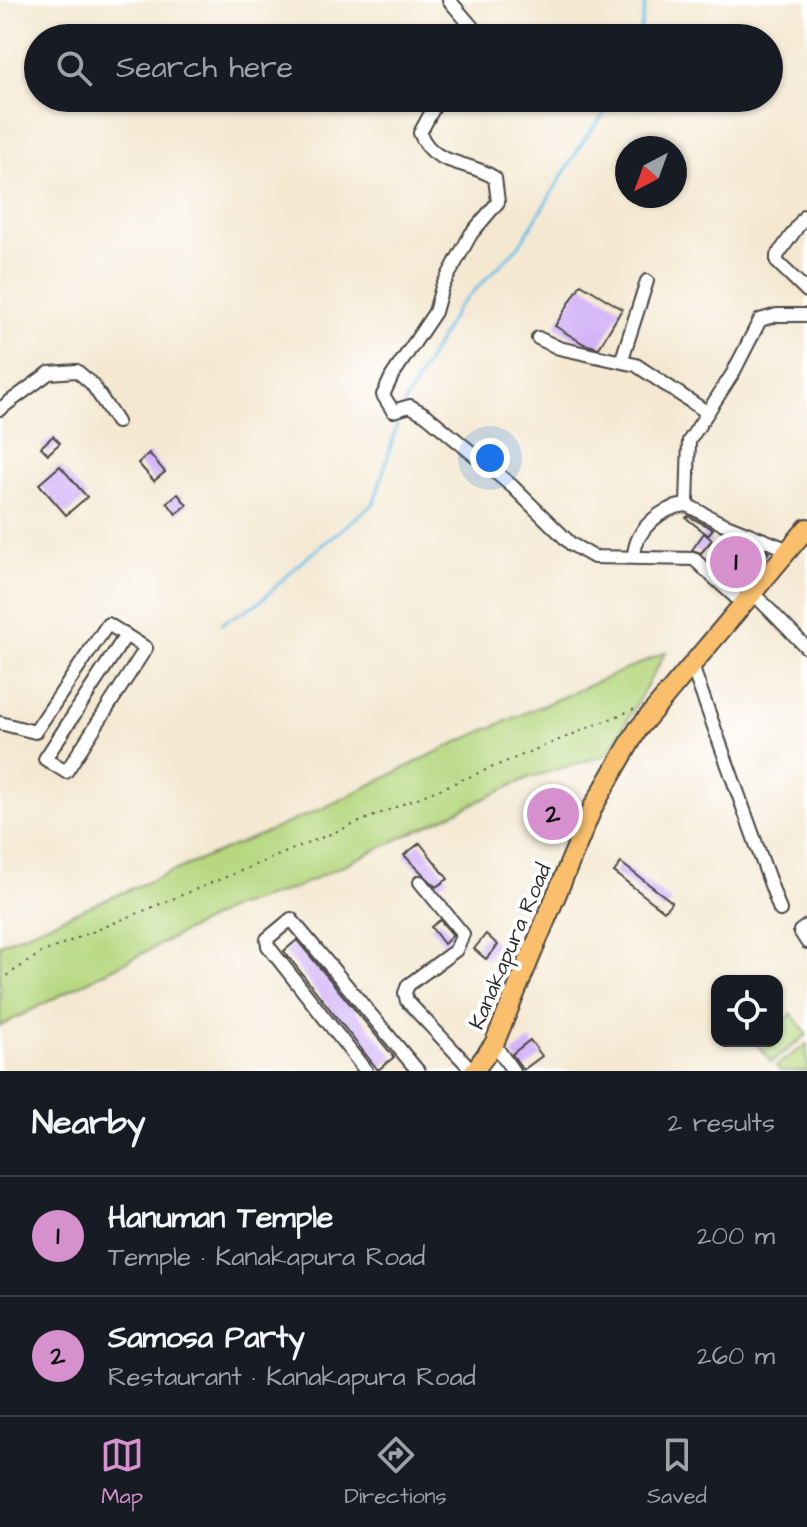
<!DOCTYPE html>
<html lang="en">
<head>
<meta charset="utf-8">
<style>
  body { margin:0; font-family:"Architects Daughter",sans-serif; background:#242831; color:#f1f3f6 }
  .controls { position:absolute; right:24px; bottom:24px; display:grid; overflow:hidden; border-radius:16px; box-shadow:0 2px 6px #0004 }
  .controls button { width:72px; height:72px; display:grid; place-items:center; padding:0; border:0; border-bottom:2px solid #363941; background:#171b24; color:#f1f3f6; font:40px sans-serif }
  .compass { position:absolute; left:615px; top:136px; width:72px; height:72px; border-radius:50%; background:#171b24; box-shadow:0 2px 6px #0004; rotate:221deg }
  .you { position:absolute; left:490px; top:458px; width:28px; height:28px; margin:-20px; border:6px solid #fff; border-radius:50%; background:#1a73e8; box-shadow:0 0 0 12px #1a73e833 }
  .badge { display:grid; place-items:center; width:52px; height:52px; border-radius:50%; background:#d690ce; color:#111; font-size:26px; font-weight:700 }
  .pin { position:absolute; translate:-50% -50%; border:4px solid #fff; box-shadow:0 2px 8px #0006 }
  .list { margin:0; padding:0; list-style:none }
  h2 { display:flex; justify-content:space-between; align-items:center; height:104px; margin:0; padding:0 32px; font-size:34px }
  h2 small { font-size:26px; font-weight:400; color:#9ea1a6 }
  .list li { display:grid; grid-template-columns:52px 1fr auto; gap:24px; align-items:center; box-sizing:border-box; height:120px; padding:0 32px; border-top:2px solid #363941 }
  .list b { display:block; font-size:30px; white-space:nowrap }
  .list p { margin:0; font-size:26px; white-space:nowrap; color:#9ea1a6 }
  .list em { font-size:26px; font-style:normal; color:#9ea1a6 }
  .icon { flex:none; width:44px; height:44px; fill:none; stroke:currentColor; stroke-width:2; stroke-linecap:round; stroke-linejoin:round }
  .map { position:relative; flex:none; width:807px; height:1071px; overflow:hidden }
  .search { position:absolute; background:#171b24; box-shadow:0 2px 6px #0004; left:24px; right:24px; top:24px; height:88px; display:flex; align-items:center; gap:20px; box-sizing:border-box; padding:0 28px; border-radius:44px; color:#9ea1a6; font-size:30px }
  .sheet { height:344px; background:#171b24 }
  nav { display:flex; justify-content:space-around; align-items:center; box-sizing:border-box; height:112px; border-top:2px solid #363941; background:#171b24; font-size:22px; color:#9ea1a6 }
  nav a { display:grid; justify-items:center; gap:4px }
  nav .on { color:#d690ce }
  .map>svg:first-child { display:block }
  .green { fill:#b6d77f; stroke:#708155; stroke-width:2 }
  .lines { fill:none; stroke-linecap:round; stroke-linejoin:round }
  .stream { stroke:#6cbfe8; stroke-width:3 }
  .building { fill:#d3b4f8 }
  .minor-casing { stroke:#494744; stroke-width:16 }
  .highway-casing { stroke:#494744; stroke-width:22 }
  .path { stroke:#494744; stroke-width:2; stroke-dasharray:2 6; stroke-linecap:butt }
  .minor { stroke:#fff; stroke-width:12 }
  .highway { stroke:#f9bf6d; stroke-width:18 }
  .labels { text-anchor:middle; stroke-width:8; stroke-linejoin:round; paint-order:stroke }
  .street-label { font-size:22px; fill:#2b2b2b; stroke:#fff }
</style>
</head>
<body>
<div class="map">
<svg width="807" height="1071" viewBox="0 0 807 1071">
  <rect width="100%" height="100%" fill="#fff"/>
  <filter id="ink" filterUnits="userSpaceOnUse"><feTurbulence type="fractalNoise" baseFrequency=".0125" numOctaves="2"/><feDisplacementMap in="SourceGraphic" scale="16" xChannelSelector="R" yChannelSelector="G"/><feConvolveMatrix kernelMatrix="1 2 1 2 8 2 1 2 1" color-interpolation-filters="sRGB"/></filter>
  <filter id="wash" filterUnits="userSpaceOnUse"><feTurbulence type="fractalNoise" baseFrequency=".006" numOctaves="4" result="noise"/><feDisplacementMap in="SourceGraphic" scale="32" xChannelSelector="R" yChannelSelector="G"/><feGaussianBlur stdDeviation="1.8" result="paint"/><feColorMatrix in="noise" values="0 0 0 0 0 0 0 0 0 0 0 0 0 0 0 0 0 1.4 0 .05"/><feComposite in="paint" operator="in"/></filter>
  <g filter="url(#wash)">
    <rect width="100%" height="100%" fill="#f4e8d1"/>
    <path class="green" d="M666,652L607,755L528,778L295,888L231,908L0,1026V944L326,807L451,745Z
      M792,1014L807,1035L771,1062L755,1041H777V1025Z
      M807,1044V1071H780L776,1066Z"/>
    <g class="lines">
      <path class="stream" d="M639,38L646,0
        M404,404L457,308L519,246L586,137L617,98
        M221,624L261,601L300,563L374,503L400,415"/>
    </g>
    <g id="blocks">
      <path class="building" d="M581,284L622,309L599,348L584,344L555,326Z
        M53,436L60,443L48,454L41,447Z
        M149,453L165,472L154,481L138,463Z
        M60,466L87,497L66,515L39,484Z
        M178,494L187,505L176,514L167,502Z
        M688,516L713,529L708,535L686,518Z
        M704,533L712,540L701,553L692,550Z
        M735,538L746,546L749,544L769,552L754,572L728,546Z
        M420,843L448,879L436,887L404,855Z
        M621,863L672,902L664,911L614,872Z
        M440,920L453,935L444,944L431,927Z
        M486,934L498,945L486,959L474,949Z
        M297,940L394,1057L378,1070L284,951Z
        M530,1040L542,1056L523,1070L512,1054Z"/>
    </g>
  </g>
  <g filter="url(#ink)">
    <use href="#blocks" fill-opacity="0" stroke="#494744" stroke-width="2"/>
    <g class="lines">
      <defs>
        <path id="minor" d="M449,0L473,28L472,38
          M439,98L420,133C434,168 467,159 495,178L498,202L471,234L442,287L435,312L392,376L383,395L393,411L410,406L426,415L512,486L571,544L594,557L694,559L743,604
          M805,216L777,256V262L807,291
          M538,338L559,348L636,365L705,411
          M622,359L647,281
          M0,409L49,373L77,371L92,384L117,422
          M687,505L689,441L733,373L760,320L777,315H807
          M634,555C636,529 661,507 687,505L719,522L789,550
          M752,592L807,648
          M692,666L780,910
          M0,723L35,732L108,624L146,648L66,772L45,759L126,635
          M420,882L463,934L456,950L408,985L405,993L407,1001L473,1071
          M807,926L800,931L807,942
          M494,1044L513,1071
          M366,1071L268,946L267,939L291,919L418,1071"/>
        <path id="highway" d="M474,1071L494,1044L593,807L638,729L807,528"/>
      </defs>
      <use href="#minor" class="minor-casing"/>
      <use href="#highway" class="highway-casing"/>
      <path class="path" d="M0,980L41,953L639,707"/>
      <use href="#minor" class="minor"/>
      <use href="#highway" class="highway"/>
    </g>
  </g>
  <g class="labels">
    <g class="street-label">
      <text transform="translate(509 946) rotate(-67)" y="8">Kanakapura Road</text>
    </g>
  </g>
</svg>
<div class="controls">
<button><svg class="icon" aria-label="locate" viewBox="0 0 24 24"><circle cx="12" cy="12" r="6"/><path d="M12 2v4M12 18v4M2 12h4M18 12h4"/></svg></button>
</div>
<svg class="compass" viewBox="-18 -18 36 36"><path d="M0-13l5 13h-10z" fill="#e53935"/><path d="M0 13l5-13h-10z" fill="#9ea1a6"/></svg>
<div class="you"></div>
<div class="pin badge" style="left:736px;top:562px">1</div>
<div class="pin badge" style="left:553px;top:814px">2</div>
<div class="search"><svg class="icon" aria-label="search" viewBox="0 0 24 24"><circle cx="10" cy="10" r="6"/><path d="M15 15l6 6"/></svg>Search here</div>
</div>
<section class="sheet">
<h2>Nearby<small>2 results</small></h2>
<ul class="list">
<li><span class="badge">1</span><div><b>Hanuman Temple</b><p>Temple · Kanakapura Road</p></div><em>200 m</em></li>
<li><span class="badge">2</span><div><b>Samosa Party</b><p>Restaurant · Kanakapura Road</p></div><em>260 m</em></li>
</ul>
</section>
<nav>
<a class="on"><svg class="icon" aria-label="map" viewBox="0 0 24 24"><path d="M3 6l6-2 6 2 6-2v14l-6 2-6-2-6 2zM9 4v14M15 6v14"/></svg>Map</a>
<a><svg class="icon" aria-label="directions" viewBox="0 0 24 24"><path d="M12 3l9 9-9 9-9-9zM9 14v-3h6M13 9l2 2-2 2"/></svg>Directions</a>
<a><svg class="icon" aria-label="saved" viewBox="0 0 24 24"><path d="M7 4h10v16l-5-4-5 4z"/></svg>Saved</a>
</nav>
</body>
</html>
